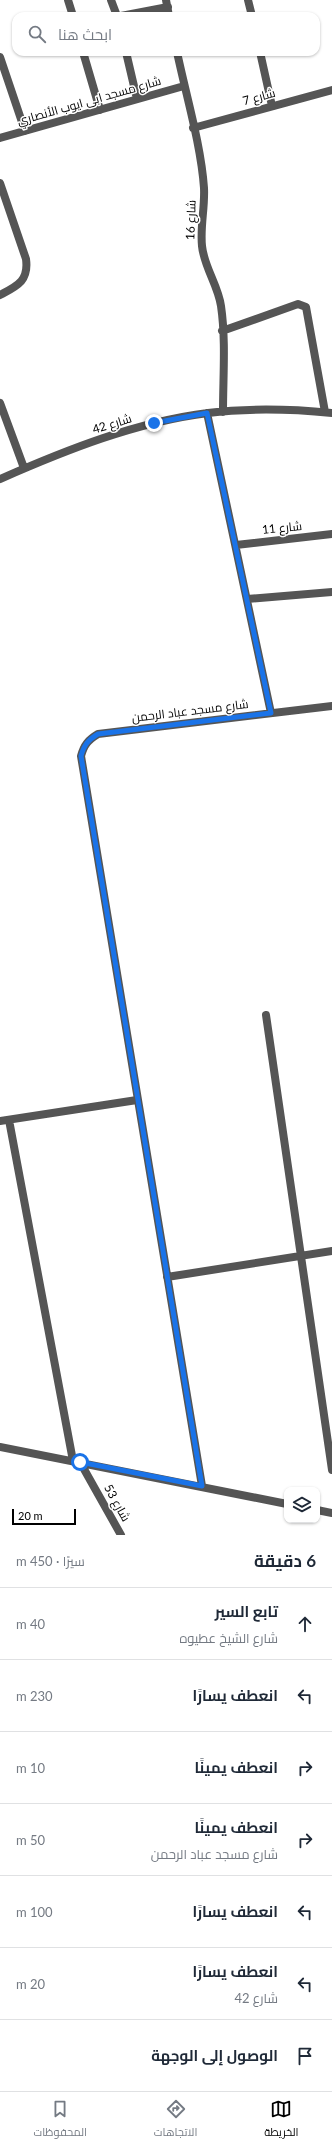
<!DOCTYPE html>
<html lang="ar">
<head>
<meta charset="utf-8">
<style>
  body { margin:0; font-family:Lato,Cairo,sans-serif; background:#f6f6f7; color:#1f2937; direction:rtl }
  .controls { position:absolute; right:12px; bottom:12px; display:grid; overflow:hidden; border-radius:8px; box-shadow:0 1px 3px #0004 }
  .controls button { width:36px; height:36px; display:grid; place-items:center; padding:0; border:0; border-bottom:1px solid #e0e1e3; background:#fff; color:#1f2937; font:20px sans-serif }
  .scale { position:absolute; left:12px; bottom:10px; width:64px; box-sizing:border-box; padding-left:4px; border:2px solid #000; border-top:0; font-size:11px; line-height:14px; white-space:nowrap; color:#000; -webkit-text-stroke:3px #fff; paint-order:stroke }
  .stop { position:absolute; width:12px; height:12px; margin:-9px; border:3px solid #1a73e8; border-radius:50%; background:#fff }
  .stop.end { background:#1a73e8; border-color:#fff; box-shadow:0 1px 4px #0008 }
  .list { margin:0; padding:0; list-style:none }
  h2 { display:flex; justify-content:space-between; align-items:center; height:52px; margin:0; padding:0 16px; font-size:17px }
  h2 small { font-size:13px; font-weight:400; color:#747a83 }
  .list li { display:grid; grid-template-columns:26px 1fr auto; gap:12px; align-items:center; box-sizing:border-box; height:72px; padding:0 16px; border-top:1px solid #e0e1e3 }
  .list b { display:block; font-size:15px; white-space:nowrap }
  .list p { margin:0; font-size:13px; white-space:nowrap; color:#747a83 }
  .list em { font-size:13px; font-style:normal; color:#747a83 }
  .icon { flex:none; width:22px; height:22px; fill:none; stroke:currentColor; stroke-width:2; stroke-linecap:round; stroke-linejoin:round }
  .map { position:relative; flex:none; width:332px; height:1535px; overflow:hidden; direction:ltr }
  .search { position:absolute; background:#fff; box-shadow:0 1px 3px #0004; left:12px; right:12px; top:12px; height:44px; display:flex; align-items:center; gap:10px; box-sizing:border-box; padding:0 14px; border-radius:12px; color:#747a83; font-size:15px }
  .sheet { height:556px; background:#fff }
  nav { display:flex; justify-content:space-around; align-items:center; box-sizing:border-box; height:56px; border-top:1px solid #e0e1e3; background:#fff; font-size:11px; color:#747a83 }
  nav a { display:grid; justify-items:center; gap:2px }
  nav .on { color:#000 }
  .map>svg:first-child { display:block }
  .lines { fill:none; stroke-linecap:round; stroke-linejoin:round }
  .minor { stroke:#555; stroke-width:8 }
  .route { stroke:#1a73e8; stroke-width:5 }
  .labels { text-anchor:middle; stroke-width:3; stroke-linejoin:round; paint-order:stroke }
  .street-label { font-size:12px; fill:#000; stroke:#fff }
</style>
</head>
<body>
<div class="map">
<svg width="332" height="1535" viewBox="0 0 332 1535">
  <rect width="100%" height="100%" fill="#fff"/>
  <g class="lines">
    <path class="minor" d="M68,0L73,16
      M111,0L117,16
      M166,0L169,16
      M248,0L252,16
      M121,16L168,7
      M83,52L100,110
      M126,52L137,99
      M177,52C186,95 201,145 204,188C205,208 200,226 202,246C204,267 218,285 221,306C226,340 223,377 223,412
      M260,52L272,106
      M0,57L25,131
      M193,128L332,90
      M0,138L184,86
      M0,183L26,259C29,281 17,286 0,295
      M222,331L298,304L306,307L325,412
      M0,403L24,468
      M207,413L271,713
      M0,479C66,450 136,422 208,413C248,408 291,409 332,413
      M236,545L332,534
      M247,599L332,592
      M266,1015L332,1470
      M9,1120L73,1461
      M0,1121L137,1100
      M167,1277L332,1251
      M0,1447L287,1504
      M80,1462L121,1535
      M202,1486L81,756C84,745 88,740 98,734L332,706
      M317,1510L332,1513"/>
  </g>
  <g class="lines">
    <path class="route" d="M80,1462L202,1486L81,756C84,745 88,740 98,734L271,713L207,413L154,423"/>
  </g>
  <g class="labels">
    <g class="street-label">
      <text transform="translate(259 97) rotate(-15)" y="4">شارع 7</text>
      <text transform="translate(89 101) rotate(-16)" y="4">شارع مسجد ابى ايوب الأنصاري</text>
      <text transform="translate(191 220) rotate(-88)" y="4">شارع 16</text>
      <text transform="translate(112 424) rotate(-17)" y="4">شارع 42</text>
      <text transform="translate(282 528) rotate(-6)" y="4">شارع 11</text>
      <text transform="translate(190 711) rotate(-7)" y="4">شارع مسجد عباد الرحمن</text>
      <text transform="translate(117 1503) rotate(61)" y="4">شارع 53</text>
    </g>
  </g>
</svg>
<div class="controls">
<button><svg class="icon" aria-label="layers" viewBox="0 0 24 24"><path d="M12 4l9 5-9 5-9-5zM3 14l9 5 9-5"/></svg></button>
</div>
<div class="scale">20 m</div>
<div class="stop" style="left:80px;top:1462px"></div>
<div class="stop end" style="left:154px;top:423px"></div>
<div class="search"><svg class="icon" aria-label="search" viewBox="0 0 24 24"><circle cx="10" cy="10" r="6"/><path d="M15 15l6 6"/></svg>ابحث هنا</div>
</div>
<section class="sheet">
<h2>6 دقيقة<small>سيرًا · 450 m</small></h2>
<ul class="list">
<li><svg class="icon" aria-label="ahead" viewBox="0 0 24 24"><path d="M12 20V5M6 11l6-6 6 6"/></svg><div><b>تابع السير</b><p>شارع الشيخ عطيوه</p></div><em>40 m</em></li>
<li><svg class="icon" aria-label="left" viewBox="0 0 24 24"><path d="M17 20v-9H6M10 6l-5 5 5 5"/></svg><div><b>انعطف يسارًا</b></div><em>230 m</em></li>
<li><svg class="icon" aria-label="right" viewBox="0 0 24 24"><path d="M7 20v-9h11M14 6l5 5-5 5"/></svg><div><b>انعطف يمينًا</b></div><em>10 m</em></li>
<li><svg class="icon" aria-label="right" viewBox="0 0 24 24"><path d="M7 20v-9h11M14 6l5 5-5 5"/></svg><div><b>انعطف يمينًا</b><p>شارع مسجد عباد الرحمن</p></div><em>50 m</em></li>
<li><svg class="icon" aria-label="left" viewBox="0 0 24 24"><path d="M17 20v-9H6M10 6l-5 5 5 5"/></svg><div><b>انعطف يسارًا</b></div><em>100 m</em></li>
<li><svg class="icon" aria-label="left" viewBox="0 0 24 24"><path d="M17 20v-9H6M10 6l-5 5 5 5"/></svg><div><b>انعطف يسارًا</b><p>شارع 42</p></div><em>20 m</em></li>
<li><svg class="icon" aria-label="arrive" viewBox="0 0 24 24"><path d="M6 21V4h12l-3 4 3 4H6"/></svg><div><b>الوصول إلى الوجهة</b></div></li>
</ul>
</section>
<nav>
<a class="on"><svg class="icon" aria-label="map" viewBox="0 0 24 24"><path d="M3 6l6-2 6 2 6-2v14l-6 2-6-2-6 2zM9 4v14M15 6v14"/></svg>الخريطة</a>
<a><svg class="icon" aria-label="directions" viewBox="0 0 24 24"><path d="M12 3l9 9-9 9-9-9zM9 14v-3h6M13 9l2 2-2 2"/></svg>الاتجاهات</a>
<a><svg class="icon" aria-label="saved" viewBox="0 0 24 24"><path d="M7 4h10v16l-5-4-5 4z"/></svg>المحفوظات</a>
</nav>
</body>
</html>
